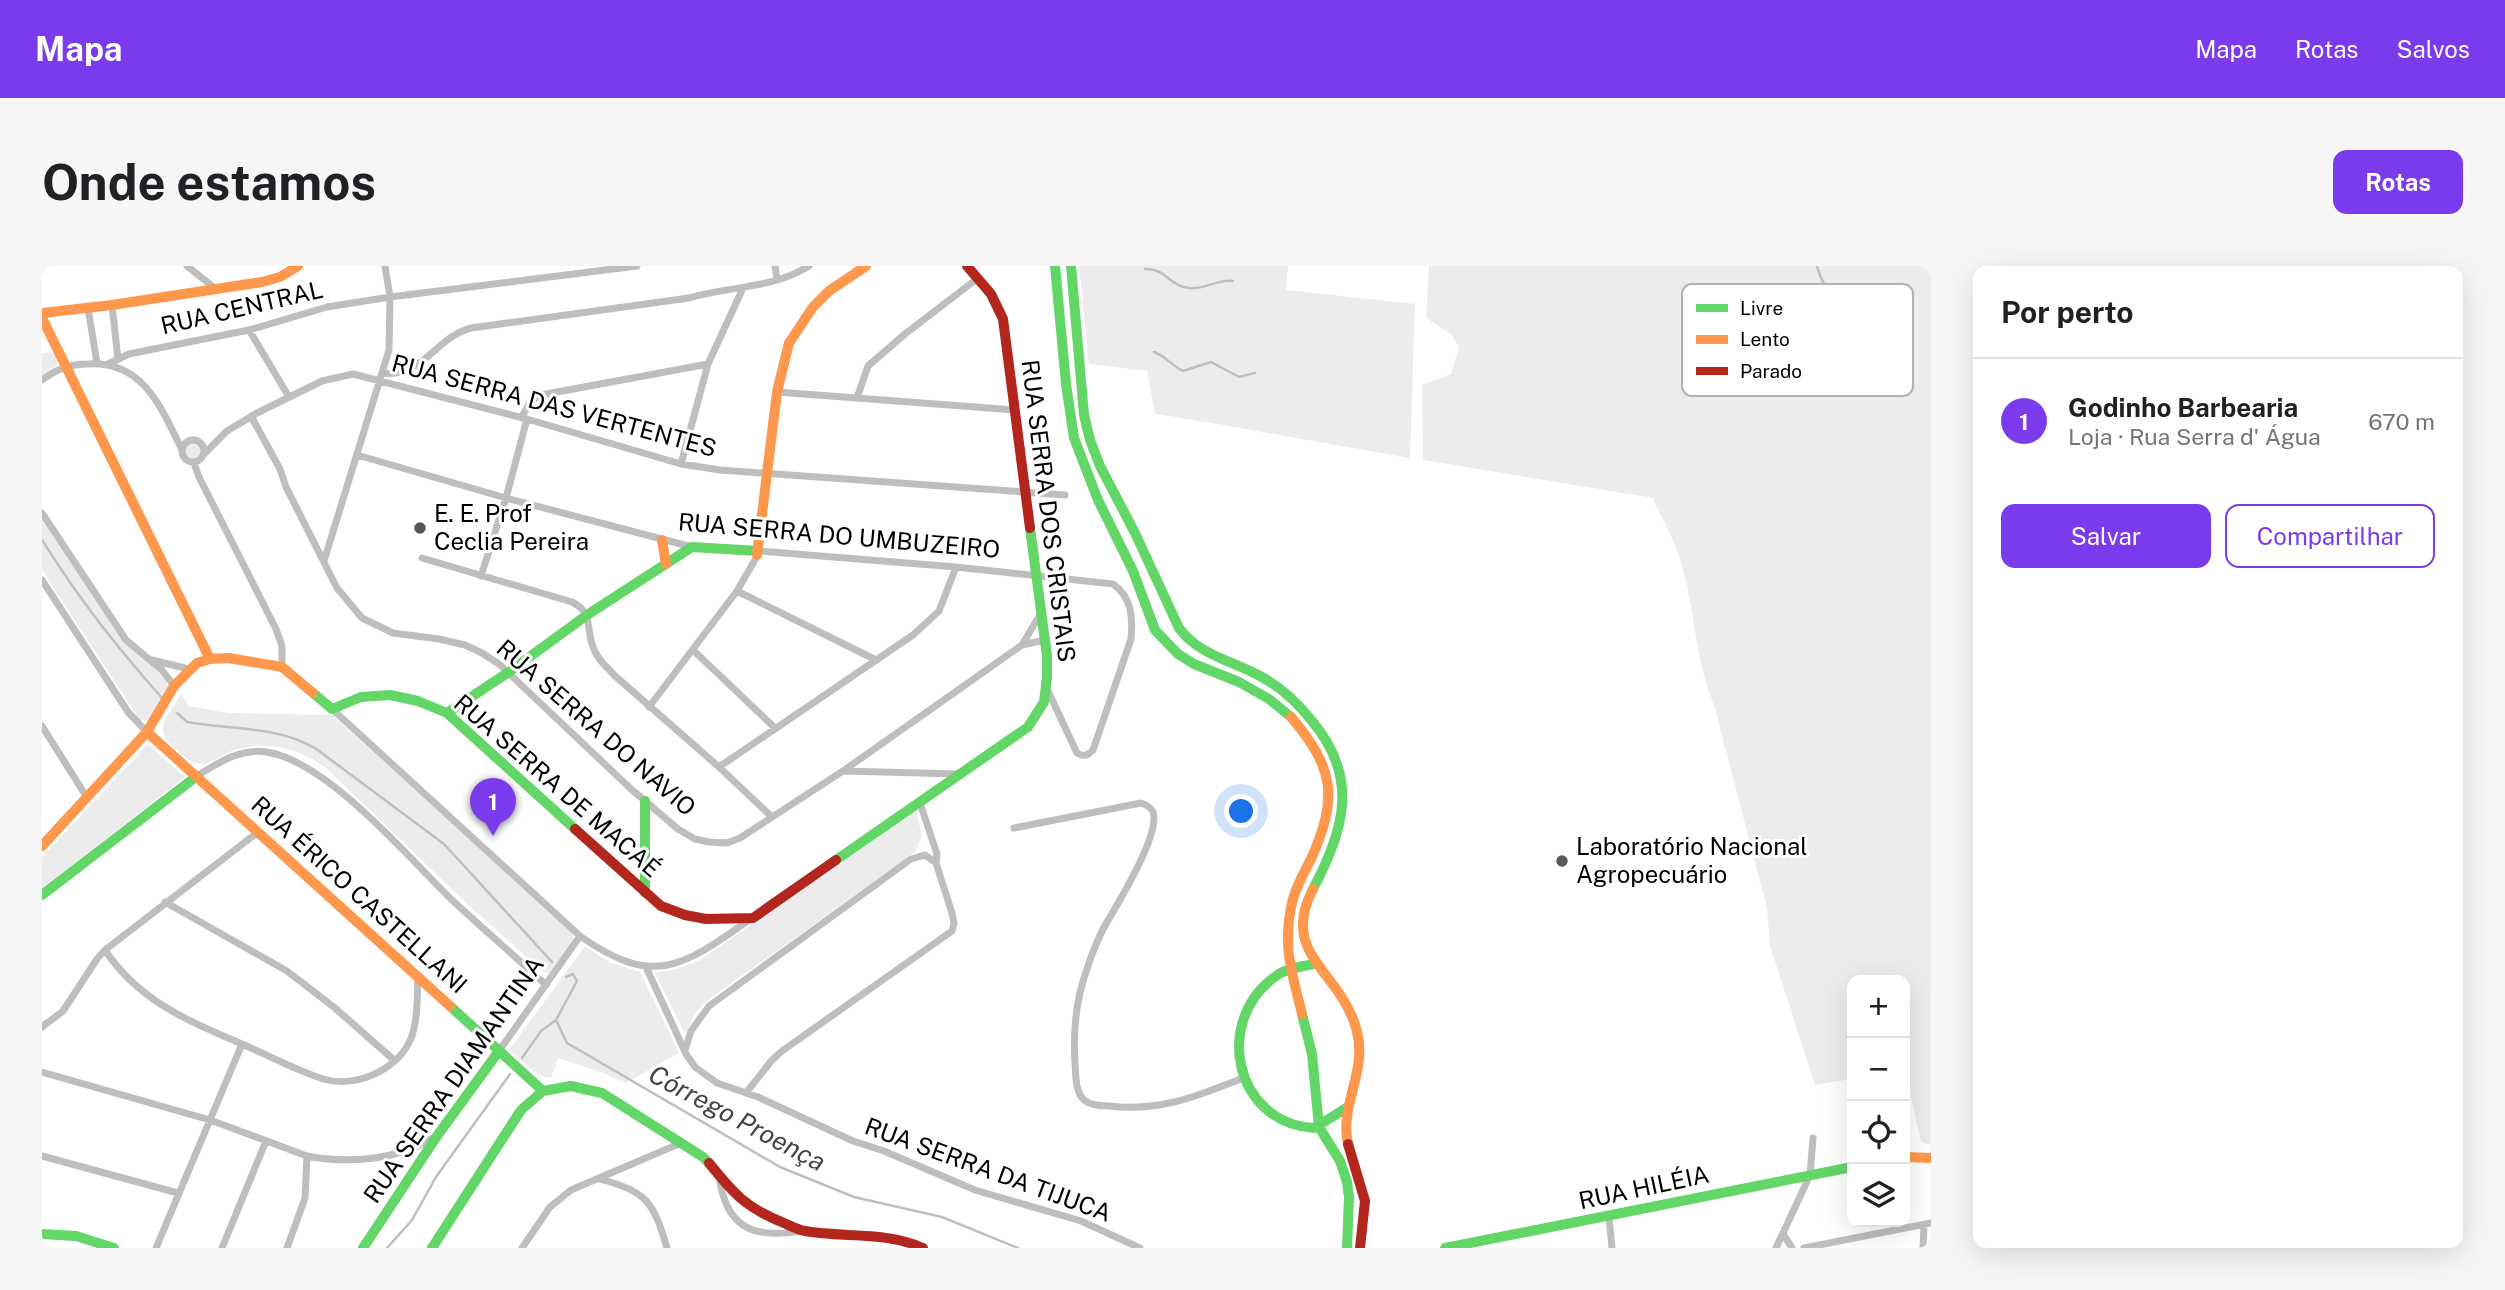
<!DOCTYPE html>
<html lang="pt">
<head>
<meta charset="utf-8">
<style>
  body { margin:0; font-family:"Public Sans",sans-serif; background:#f6f6f6; color:#202124 }
  .controls { position:absolute; right:21px; bottom:21px; display:grid; overflow:hidden; border-radius:14px; box-shadow:0 7px 28px #0002 }
  .controls button { width:63px; height:63px; display:grid; place-items:center; padding:0; border:0; border-bottom:2px solid #e0e0e0; background:#fff; color:#202124; font:35px sans-serif }
  .you { position:absolute; left:1200px; top:546px; width:24px; height:24px; margin:-18px; border:5px solid #fff; border-radius:50%; background:#1a73e8; box-shadow:0 0 0 10px #1a73e833 }
  .badge { display:grid; place-items:center; width:46px; height:46px; border-radius:50%; background:#7c3aed; color:#fff; font-size:23px; font-weight:700 }
  .pin { position:absolute; translate:-50% -58px; filter:drop-shadow(0 2px 4px #0008) }
  .pin::after { content:''; position:absolute; top:37px; width:24px; height:21px; background:inherit; clip-path:polygon(0 0,100% 0,50% 100%) }
  .list { margin:0; padding:0; list-style:none }
  h2 { display:flex; justify-content:space-between; align-items:center; height:91px; margin:0; padding:0 28px; font-size:30px }
  h2 small { font-size:23px; font-weight:400; color:#757577 }
  .list li { display:grid; grid-template-columns:46px 1fr auto; gap:21px; align-items:center; box-sizing:border-box; height:126px; padding:0 28px; border-top:2px solid #e0e0e0 }
  .list b { display:block; font-size:26px; white-space:nowrap }
  .list p { margin:0; font-size:23px; white-space:nowrap; color:#757577 }
  .list em { font-size:23px; font-style:normal; color:#757577 }
  .actions { display:flex; gap:14px; padding:21px 28px }
  .actions a { flex:1; padding:16px 0; border:2px solid #7c3aed; border-radius:14px; text-align:center; font-size:24px; color:#7c3aed }
  .actions .main { background:#7c3aed; color:#fff }
  .icon { flex:none; width:38px; height:38px; fill:none; stroke:currentColor; stroke-width:2; stroke-linecap:round; stroke-linejoin:round }
  .map { position:relative; flex:none; width:1889px; height:982px; overflow:hidden; border-radius:14px }
  header { display:flex; align-items:center; gap:42px; box-sizing:border-box; height:98px; padding:0 35px; background:#7c3aed; color:#fff }
  header strong { font-size:33px }
  nav { display:flex; gap:38px; margin-inline-start:auto; font-size:24px }
  .intro { display:flex; align-items:center; justify-content:space-between; box-sizing:border-box; height:168px; padding:0 42px }
  h1 { margin:0; font-size:49px }
  .button { padding:18px 32px; border-radius:14px; background:#7c3aed; color:#fff; font-size:24px; font-weight:700 }
  main { display:flex; gap:42px; padding:0 42px }
  aside { flex:1; background:#fff; border-radius:14px; box-shadow:0 7px 28px #0002 }
  .map>svg:first-child { display:block }
  .green { fill:#ececec }
  .lines { fill:none; stroke-linecap:round; stroke-linejoin:round }
  .stream { stroke:#bfbfbf; stroke-width:2.5 }
  .street { stroke:#bebebe; stroke-width:7 }
  .fast { stroke:#63d668; stroke-width:10 }
  .slow { stroke:#ff974d; stroke-width:10 }
  .jam { stroke:#b3261e; stroke-width:10 }
  .poi-dot { fill:#595959; stroke:#fff; stroke-width:2.5 }
  .labels { text-anchor:middle; stroke-width:6; stroke-linejoin:round; paint-order:stroke }
  .street-label { font-size:24px; fill:#000; stroke:#fff }
  .poi-label { font-size:24px; fill:#000; stroke:#fff; text-anchor:start }
  .water-label { font-size:26px; font-style:italic; fill:#444; stroke:#fff }
  .key { fill:#fff; stroke:#b2b2b2; stroke-width:2 }
  .key-label { font-size:19px; fill:#000 }
</style>
</head>
<body>
<header>
<strong>Mapa</strong>
<nav><a>Mapa</a><a>Rotas</a><a>Salvos</a></nav>
</header>
<div class="intro"><h1>Onde estamos</h1><a class="button">Rotas</a></div>
<main>
<div class="map">
<svg width="1889" height="982" viewBox="0 0 1889 982">
  <rect width="100%" height="100%" fill="#fff"/>
  <path class="green" d="M1037,0H1246L1244,24L1373,38L1368,192C1283,178 1199,161 1113,148L1105,105L1047,98Z
    M1387,0H1889V879L1879,876L1865,813H1863V714H1810V817L1809,813L1773,819L1728,680L1725,642L1672,439C1653,394 1653,343 1639,296C1633,274 1620,253 1611,232L1381,194L1380,119L1409,108L1417,81L1409,68L1384,52Z
    M12,86L16,94L15,99L0,109V87Z
    M141 185a10 10 0 1 1 20 0a10 10 0 1 1-20 0Z
    M0,251L78,371C91,385 123,406 127,422L107,456L97,453L0,304Z
    M139,428L147,440L187,447L290,449L529,664L532,674L508,707L501,706L418,631L285,503C257,481 221,473 187,486C178,490 168,499 157,498C148,497 141,489 134,483C109,462 125,452 139,428Z
    M106,478L143,511L0,623V591Z
    M874,545L880,570L873,586L666,734L654,746L643,768L613,707L634,703L658,694Z
    M543,680L569,697L598,706L637,787L584,817L553,804L516,792L509,812L496,809L467,784Z"/>
  <g class="lines">
    <path class="stream" d="M1775,0C1782,29 1800,39 1829,38C1834,38 1841,36 1845,38C1860,45 1865,63 1861,76
      M1103,3C1124,2 1127,20 1147,22C1162,24 1175,13 1191,15
      M1112,86C1124,90 1130,100 1141,105L1169,96L1197,111L1213,107
      M0,274C37,333 73,379 120,432
      M135,447L145,456C191,464 231,459 273,482L402,578L510,696
      M524,711L531,708L535,715L514,754L525,777L738,901L812,931L900,951L976,982
      M480,792L499,765L514,754
      M345,982L370,954L394,911L468,808"/>
    <path class="street" d="M145,0L174,23
      M733,0L735,14
      M70,39L76,93
      M46,42L55,97
      M207,64L247,131
      M66,98L87,88L207,64L285,41L348,31L595,0
      M340,107C382,112 392,72 429,62L647,32C687,20 730,23 767,0
      M0,114C15,103 27,98 46,98C102,95 119,142 140,184
      M735,126L973,144
      M815,132L826,100L863,68L936,12
      M209,150L238,203L244,221L295,322L320,352L351,367L397,373L423,379L440,387L457,398L589,523L636,563L653,573L667,576L685,577L698,572L801,505L980,379L999,347
      M479,152L489,135L499,129L666,98
      M140 185a11 11 0 1 1 22 0a11 11 0 1 1-22 0Z
      M163,187L185,165L215,147L280,115L311,108L485,153L639,198L678,204L1023,229
      M315,189L464,232L650,281
      M152,197L157,211L234,363L240,380V401
      M639,198L666,98L701,22
      M0,247L84,374L120,404L132,420
      M716,285L914,301L1071,318C1090,331 1091,353 1089,373L1051,484C1045,490 1042,491 1035,487L1006,425
      M380,292L530,336C551,346 544,363 551,381C555,393 564,400 572,409L677,501L730,551
      M282,295L347,84L348,31L343,0
      M439,310L464,232L485,153
      M0,314L86,446L105,466
      M695,325L832,393
      M980,379L1003,374
      M651,384L733,462
      M110,394L147,403
      M607,441L695,325L714,292
      M290,443L538,670C612,722 640,701 707,654
      M0,460L44,530
      M677,501L871,369L897,345L914,301
      M801,505L916,508
      M155,510C176,497 198,482 224,486C284,494 365,590 409,633C440,662 473,690 504,719
      M972,562L1099,537C1105,539 1109,541 1111,546C1119,569 1073,642 1061,663C1055,676 1049,689 1045,703C1034,733 1031,766 1033,798C1034,808 1033,826 1042,834C1048,839 1059,840 1067,840C1119,846 1155,830 1201,812
      M123,636L245,705L293,742L352,794
      M63,684C98,737 151,757 207,781C231,792 256,805 281,813C314,823 358,803 370,770C376,751 375,731 376,711
      M604,701L644,788L653,801L675,817L716,831L811,875L842,885L933,924L1039,955L1098,982
      M0,761L21,745L55,693L63,684L216,566
      M643,784L649,765L667,740L869,593L883,589L894,597
      M457,785L538,670
      M0,806L168,854L265,890C305,898 356,894 391,872
      M704,827L730,794L740,785L910,665L912,657L910,647L894,597L895,588L878,537
      M0,890L136,927
      M677,910C684,963 712,973 760,965
      M558,913C605,926 611,935 625,982
      M1567,951L1570,982
      M1741,968L1750,982
      M114,982L200,778
      M180,982L224,875
      M245,982L263,932L265,890
      M480,982L508,941L529,924L639,877
      M1734,982L1768,909L1771,872
      M1762,982L1889,957
      M1881,982L1882,959"/>
    <path class="fast" d="M1013,0L1024,118L1032,172L1056,234L1091,305L1113,364L1136,388L1152,398L1197,416L1227,433L1249,451
      M1029,0L1042,149L1048,174L1058,200L1093,267L1137,362C1158,390 1189,394 1218,410C1239,421 1256,437 1270,455C1317,511 1303,563 1271,623
      M271,427L290,443L319,431L348,429L376,435L405,447L533,563
      M405,447L467,406L545,349L650,281L716,285
      M603,535V627
      M794,594L986,461L1002,436L1005,410V390L988,262
      M0,629L155,510
      M1275,697C1262,701 1245,701 1234,710C1171,754 1192,857 1272,862L1306,841
      M408,740L501,825
      M1260,748L1270,788L1277,861L1298,895L1305,916L1307,931L1305,982
      M0,968L34,970L72,982
      M321,982L395,870L457,785
      M390,982L479,844L501,825L529,820L560,827L661,891L667,897
      M1403,982L1810,901"/>
    <path class="slow" d="M0,47L70,39L220,16L238,11L256,0
      M0,52L168,393
      M620,274L624,298
      M715,289L735,126L747,77L771,41L787,25L824,0
      M1249,451C1293,503 1296,532 1269,593C1262,607 1253,622 1250,637C1240,681 1250,706 1260,748
      M105,466L408,740
      M0,580L105,466L132,420L155,397L168,393L187,392L240,401L271,427
      M1271,623C1237,688 1298,705 1314,762C1327,805 1297,837 1306,878
      M1863,891L1889,892"/>
    <path class="jam" d="M925,0L949,28L961,53L988,262
      M533,563L619,640L643,649L664,653L711,652L794,594
      M1306,878L1323,935L1318,982
      M667,897C692,928 704,942 742,957C749,960 756,964 763,965C802,972 843,965 881,982"/>
  </g>
  <g class="poi-dot">
    <circle cx="378" cy="262" r="7"/>
    <circle cx="1520" cy="595" r="7"/>
  </g>
  <g class="labels">
    <g class="street-label">
      <text transform="translate(200 42) rotate(-13)" y="8">RUA CENTRAL</text>
      <text transform="translate(512 140) rotate(15)" y="8">RUA SERRA DAS VERTENTES</text>
      <text transform="translate(1006 245) rotate(83)" y="8">RUA SERRA DOS CRISTAIS</text>
      <text transform="translate(797 270) rotate(5)" y="8">RUA SERRA DO UMBUZEIRO</text>
      <text transform="translate(554 462) rotate(41)" y="8">RUA SERRA DO NAVIO</text>
      <text transform="translate(515 520) rotate(41)" y="8">RUA SERRA DE MACAÉ</text>
      <text transform="translate(317 629) rotate(42)" y="8">RUA ÉRICO CASTELLANI</text>
      <text transform="translate(412 814) rotate(-55)" y="8">RUA SERRA DIAMANTINA</text>
      <text transform="translate(946 904) rotate(20)" y="8">RUA SERRA DA TIJUCA</text>
      <text transform="translate(1602 922) rotate(-12)" y="8">RUA HILÉIA</text>
    </g>
    <g class="poi-label">
      <text x="392" y="256">E. E. Prof<tspan x="392" dy="28">Ceclia Pereira</tspan></text>
      <text x="1534" y="589">Laboratório Nacional<tspan x="1534" dy="28">Agropecuário</tspan></text>
    </g>
    <g class="water-label">
      <text transform="translate(695 852) rotate(28)" y="9">Córrego Proença</text>
    </g>
  </g>
  <rect x="1640" y="18" width="231" height="112" rx="10" class="key"/>
  <rect x="1654" y="38" width="32" height="8" fill="#63d668"/>
  <rect x="1654" y="69" width="32" height="9" fill="#ff974d"/>
  <rect x="1654" y="101" width="32" height="8" fill="#b3261e"/>
  <g class="key-label">
    <text x="1698" y="49">Livre</text>
    <text x="1698" y="80">Lento</text>
    <text x="1698" y="112">Parado</text>
  </g>
</svg>
<div class="controls">
<button>+</button>
<button>−</button>
<button><svg class="icon" aria-label="locate" viewBox="0 0 24 24"><circle cx="12" cy="12" r="6"/><path d="M12 2v4M12 18v4M2 12h4M18 12h4"/></svg></button>
<button><svg class="icon" aria-label="layers" viewBox="0 0 24 24"><path d="M12 4l9 5-9 5-9-5zM3 14l9 5 9-5"/></svg></button>
</div>
<div class="you"></div>
<div class="pin badge" style="left:451px;top:570px">1</div>
</div>
<aside>
<h2>Por perto<small></small></h2>
<ul class="list">
<li><span class="badge">1</span><div><b>Godinho Barbearia</b><p>Loja · Rua Serra d' Água</p></div><em>670 m</em></li>
</ul>
<div class="actions"><a class="main">Salvar</a><a>Compartilhar</a></div>
</aside>
</main>
</body>
</html>
